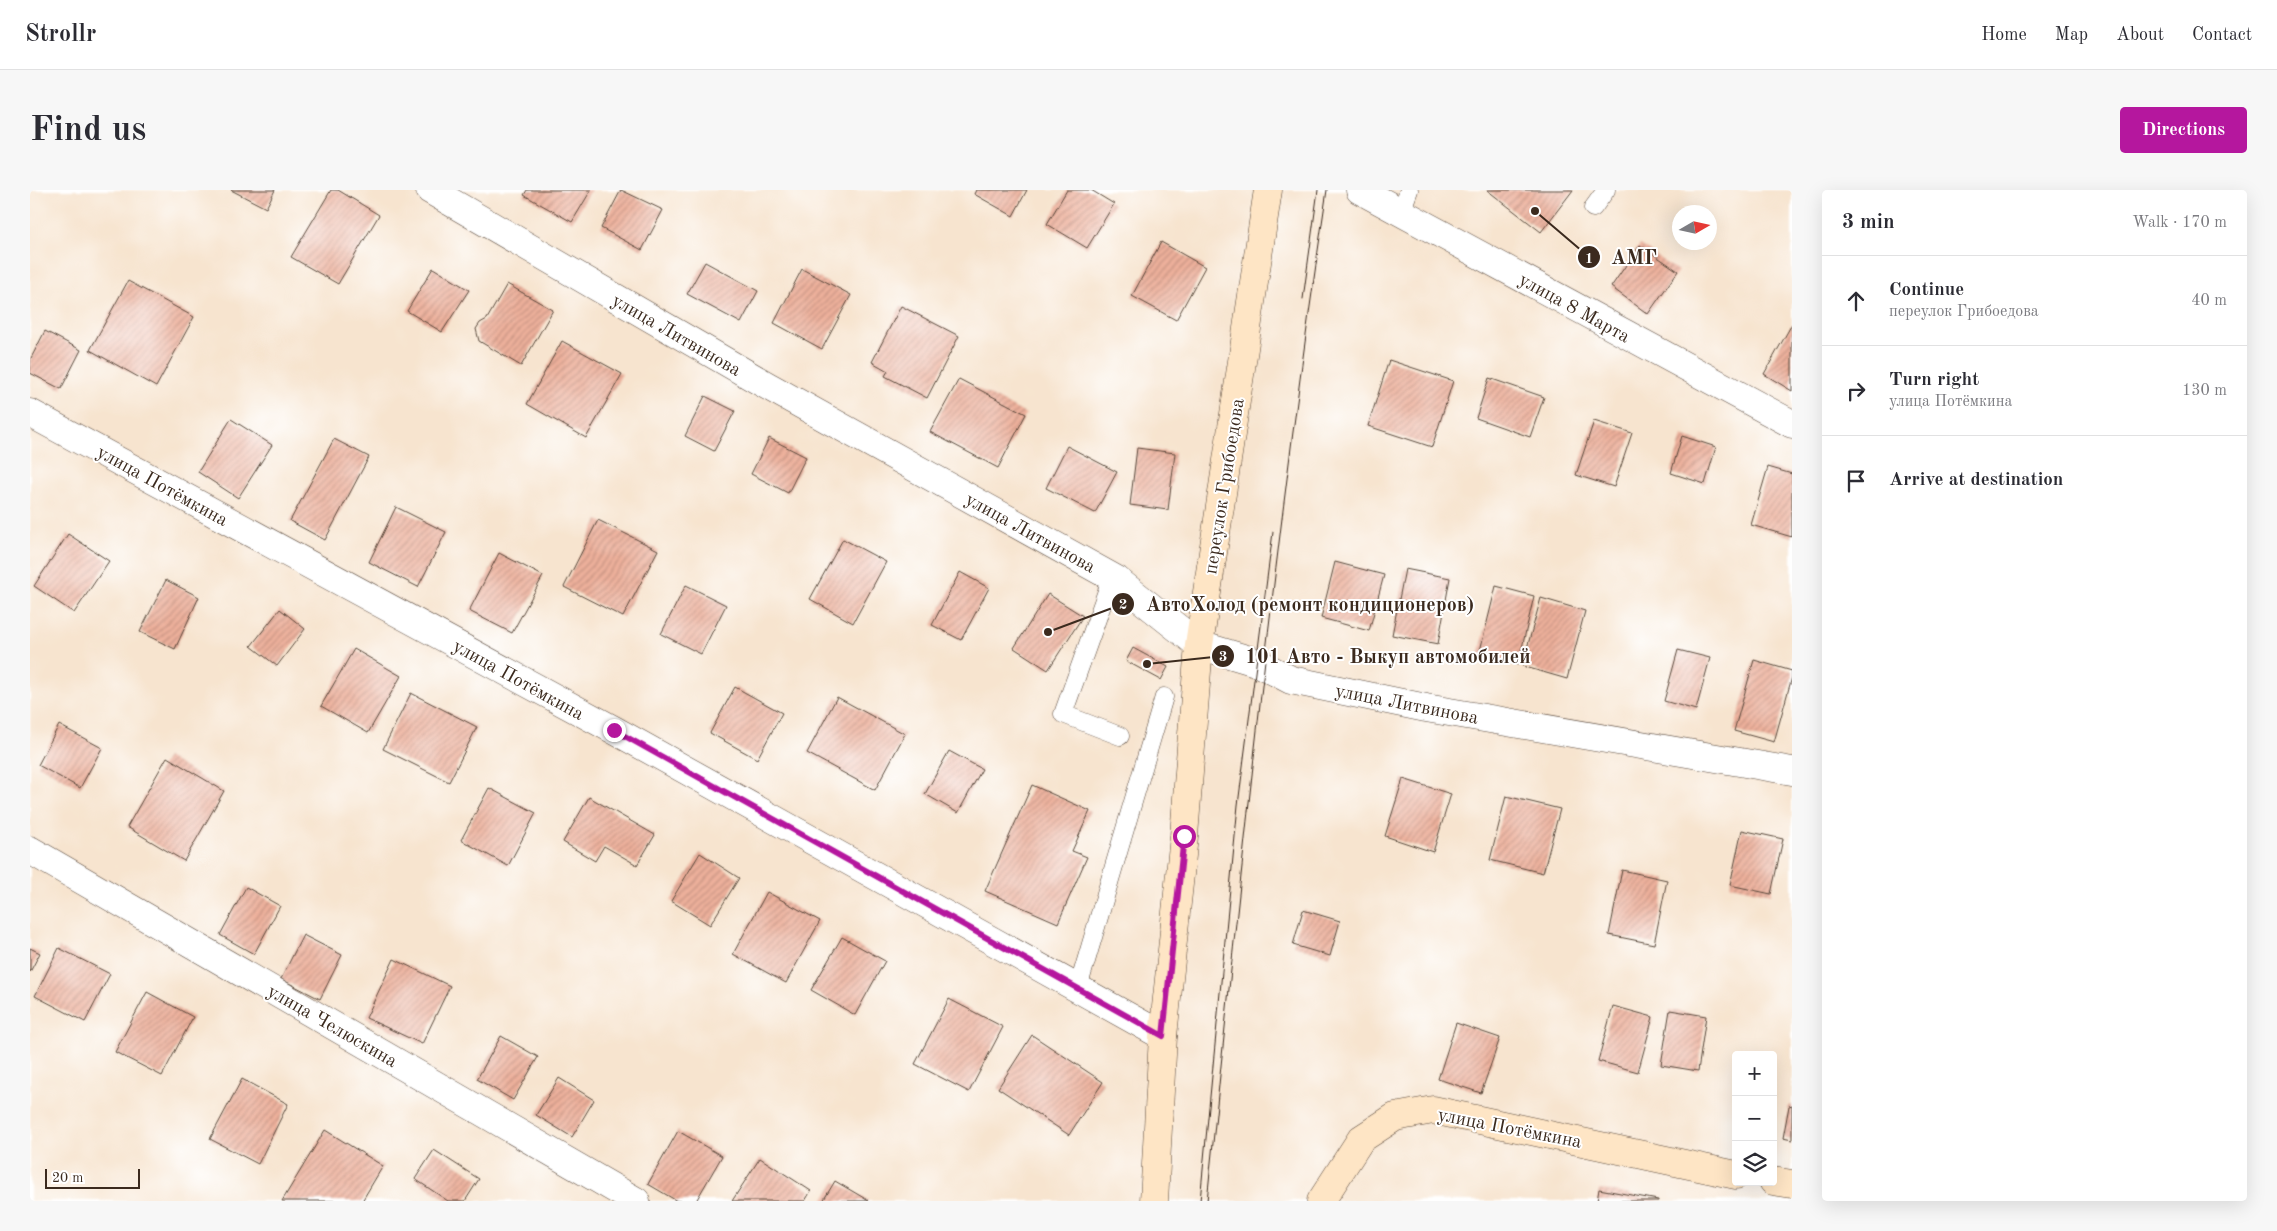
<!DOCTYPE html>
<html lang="en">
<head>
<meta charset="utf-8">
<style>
  body { margin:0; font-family:"Old Standard TT",serif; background:#f7f7f7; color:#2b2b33 }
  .controls { position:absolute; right:15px; bottom:15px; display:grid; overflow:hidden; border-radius:5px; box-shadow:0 5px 20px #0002 }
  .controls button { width:45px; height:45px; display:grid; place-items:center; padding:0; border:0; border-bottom:1px solid #e1e1e2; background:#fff; color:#2b2b33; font:25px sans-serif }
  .compass { position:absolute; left:1642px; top:15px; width:45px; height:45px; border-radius:50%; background:#fff; box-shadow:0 5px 20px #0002; rotate:81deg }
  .scale { position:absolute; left:15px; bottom:12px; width:95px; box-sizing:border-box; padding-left:5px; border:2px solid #3b2a1e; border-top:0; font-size:14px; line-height:18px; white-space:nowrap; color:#3b2a1e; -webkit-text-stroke:4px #fff; paint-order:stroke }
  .stop { position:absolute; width:15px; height:15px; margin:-11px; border:4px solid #b5179e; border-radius:50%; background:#fff }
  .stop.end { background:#b5179e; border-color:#fff; box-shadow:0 1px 5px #0008 }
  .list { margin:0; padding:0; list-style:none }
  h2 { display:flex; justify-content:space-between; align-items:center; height:65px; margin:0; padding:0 20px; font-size:21px }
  h2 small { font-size:16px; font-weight:400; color:#7c7c81 }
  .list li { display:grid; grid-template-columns:32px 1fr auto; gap:15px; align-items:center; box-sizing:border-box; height:90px; padding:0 20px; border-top:1px solid #e1e1e2 }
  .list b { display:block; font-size:19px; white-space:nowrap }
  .list p { margin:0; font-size:16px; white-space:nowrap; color:#7c7c81 }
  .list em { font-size:16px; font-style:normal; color:#7c7c81 }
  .icon { flex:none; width:28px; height:28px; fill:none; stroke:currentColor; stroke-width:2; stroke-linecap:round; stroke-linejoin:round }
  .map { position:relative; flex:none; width:1762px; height:1011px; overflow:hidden; border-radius:5px }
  header { display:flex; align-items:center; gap:30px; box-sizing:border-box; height:70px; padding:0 25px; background:#fff; border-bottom:1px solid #e1e1e2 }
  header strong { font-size:24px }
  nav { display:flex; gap:28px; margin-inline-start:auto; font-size:18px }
  .intro { display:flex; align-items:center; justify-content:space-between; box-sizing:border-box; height:120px; padding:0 30px }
  h1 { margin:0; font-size:35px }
  .button { padding:12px 22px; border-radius:5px; background:#b5179e; color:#fff; font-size:18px; font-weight:700 }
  main { display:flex; gap:30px; padding:0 30px }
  aside { flex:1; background:#fff; border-radius:5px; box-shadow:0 5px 20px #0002 }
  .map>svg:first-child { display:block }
  .building { fill:url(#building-hatch) }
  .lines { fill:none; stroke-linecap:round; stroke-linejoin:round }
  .lane-casing { stroke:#574639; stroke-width:19 }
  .street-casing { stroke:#574639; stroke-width:29 }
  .secondary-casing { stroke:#574639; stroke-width:29 }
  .lane { stroke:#fff; stroke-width:18 }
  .street { stroke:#fff; stroke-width:28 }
  .secondary { stroke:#fee5c5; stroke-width:28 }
  .tram { stroke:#3b2a1e; stroke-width:1 }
  .route { stroke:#b5179e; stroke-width:6 }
  .labels { text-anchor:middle; stroke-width:4; stroke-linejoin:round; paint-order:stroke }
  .street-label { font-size:19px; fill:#3b2a1e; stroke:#fff }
  .leader { fill:none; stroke:#3b2a1e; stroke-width:2 }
  .callout-dot { fill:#3b2a1e; stroke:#fff; stroke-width:2 }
  .mark-label { font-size:15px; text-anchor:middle; font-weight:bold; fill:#fff }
  .callout-label { font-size:20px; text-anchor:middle; font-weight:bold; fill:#3b2a1e; stroke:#fff; stroke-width:4; stroke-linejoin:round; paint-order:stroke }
</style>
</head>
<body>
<header>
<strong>Strollr</strong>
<nav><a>Home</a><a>Map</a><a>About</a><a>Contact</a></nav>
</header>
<div class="intro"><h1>Find us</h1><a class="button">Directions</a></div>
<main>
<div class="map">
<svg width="1762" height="1011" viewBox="0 0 1762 1011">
  <defs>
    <pattern id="building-hatch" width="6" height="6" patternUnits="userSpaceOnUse" patternTransform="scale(1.25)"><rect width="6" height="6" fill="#edb09b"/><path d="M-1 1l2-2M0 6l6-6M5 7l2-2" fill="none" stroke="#c18f7e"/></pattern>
  </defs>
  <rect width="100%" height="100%" fill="#fff"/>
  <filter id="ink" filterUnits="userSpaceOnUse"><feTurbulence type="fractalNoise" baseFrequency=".02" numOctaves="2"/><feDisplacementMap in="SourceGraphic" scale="10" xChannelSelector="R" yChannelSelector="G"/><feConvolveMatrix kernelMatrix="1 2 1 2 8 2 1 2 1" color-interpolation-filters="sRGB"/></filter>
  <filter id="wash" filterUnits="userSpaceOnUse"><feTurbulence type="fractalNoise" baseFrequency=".0096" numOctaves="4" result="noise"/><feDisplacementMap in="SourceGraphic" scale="20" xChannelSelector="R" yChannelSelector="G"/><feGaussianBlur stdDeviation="1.12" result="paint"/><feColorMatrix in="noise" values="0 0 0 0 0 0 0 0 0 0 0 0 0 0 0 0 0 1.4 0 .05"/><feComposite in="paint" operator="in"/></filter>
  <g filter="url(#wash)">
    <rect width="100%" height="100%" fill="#f7e4cf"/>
    <g id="blocks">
      <path class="building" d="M201,0H245L236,18Z
        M301,0H308L349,25L308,94L261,67Z
        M497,0H561L542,32L494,5Z
        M591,0L633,20L612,60L571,38Z
        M946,0H997L983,26L944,4Z
        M1037,0H1061L1084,14L1057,58L1017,34Z
        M1457,0H1543L1511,42Z
        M1131,52L1175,77L1146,130L1102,106Z
        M1610,55L1648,81L1618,124L1581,97Z
        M675,72L728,101L711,133L657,104Z
        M403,78L439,100L412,142L377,121Z
        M772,79L821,105L792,159L744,133Z
        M98,91L164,127L126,197L60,160Z
        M477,94L523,120L491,176L449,151L446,139L450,133L457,129Z
        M871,116L929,146L897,208L855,186L858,181L842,172Z
        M1762,134V201L1734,184Z
        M15,141L51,160L31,199L0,183V170Z
        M532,151L592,184L556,248L497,214Z
        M1359,170L1423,191L1402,257L1338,236Z
        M1459,188L1514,207L1500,247L1446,228Z
        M929,189L996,224L968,278L900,242Z
        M675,206L705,221L684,261L655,246Z
        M201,229L242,255L208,308L168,282Z
        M1564,231L1602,243L1584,297L1546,285Z
        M1652,246L1686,257L1675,294L1641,283Z
        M739,248L776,267L758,303L721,284Z
        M304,249L339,267L295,350L260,331Z
        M1037,256L1087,282L1065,323L1016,298Z
        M1107,258L1145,263L1138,320L1100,315Z
        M1738,277L1762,284V347L1721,335Z
        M366,317L416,342L388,397L339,372Z
        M568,330L628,360L593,427L534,397Z
        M38,344L79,371L44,423L4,396Z
        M813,349L856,372L823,433L780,409Z
        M469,363L513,386L482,443L439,421Z
        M1305,372L1354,385L1339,441L1291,428Z
        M1375,379L1420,388L1408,454L1362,445Z
        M930,382L959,398L931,450L902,435Z
        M136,390L169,407L145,459L110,442Z
        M656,395L696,415L671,464L631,444Z
        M1466,396L1504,406L1488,475L1449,465Z
        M1018,404L1053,426L1018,480L984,458Z
        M1511,408L1555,421L1537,489L1492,476Z
        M250,419L275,439L247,476L221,456Z
        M1103,458L1138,477L1131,490L1096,471Z
        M324,459L371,486L338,543L291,516Z
        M1648,460L1680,468L1666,520L1634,511Z
        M1724,470L1762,481V487L1744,552L1704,541Z
        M705,497L752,523L727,569L680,543Z
        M381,503L447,537L419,592L353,559Z
        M807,507L875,544L845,600L777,563Z
        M29,535L72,558L50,598L8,575Z
        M919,561L952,579L928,623L895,604Z
        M137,567L194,601L154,671L97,637Z
        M1373,589L1421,604L1403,662L1355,646Z
        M1002,595L1060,621L1042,661L1057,667L1028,733L955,701Z
        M459,598L506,623L478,676L431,650Z
        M1476,606L1530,619L1513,683L1460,670Z
        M559,607L625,645L607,675L574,656L565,671L533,652Z
        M1712,640L1753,649L1741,704L1700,695Z
        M670,663L709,688L680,735L641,711Z
        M1592,680L1637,690L1624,754L1579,745Z
        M216,697L250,716L224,764L190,745Z
        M737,702L790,731L756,793L703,764Z
        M1273,720L1310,731L1300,766L1263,755Z
        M273,745L312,765L290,809L251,789Z
        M812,747L855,771L825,825L781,800Z
        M0,758L10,763L0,782Z
        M29,758L80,784L55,832L5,806Z
        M364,769L420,796L392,854L336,828Z
        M117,802L163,827L132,886L85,862Z
        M919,809L973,837L939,902L885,874Z
        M1583,816L1623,827L1608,882L1568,871Z
        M1640,820L1676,826L1668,881L1631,875Z
        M1426,833L1470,848L1451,903L1408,889Z
        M1002,845L1073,892L1039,945L968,898Z
        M471,846L508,867L483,910L447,889Z
        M529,888L564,910L542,947L506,925Z
        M212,889L258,914L228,974L180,949Z
        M1762,915V950L1753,948L1759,916Z
        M295,940L353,976L332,1011H252Z
        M648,941L692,966L666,1011H647L618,994Z
        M404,960L449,989L435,1011H418L385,989Z
        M730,968L781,1001L775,1011H702Z
        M805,991L839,1011H793Z
        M1569,999L1628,1010V1011H1567Z"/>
    </g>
  </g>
  <g filter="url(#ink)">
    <use href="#blocks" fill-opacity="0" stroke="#574639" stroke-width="1"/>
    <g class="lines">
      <defs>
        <path id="lane" d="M1563,18L1576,0
          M1371,22L1379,0
          M1082,387L1033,524L1090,546
          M1048,798L1134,507"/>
        <path id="street" d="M400,0L736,195L1087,390L1169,455L1226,472L1261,490L1396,518L1762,581
          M1330,0L1762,234
          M0,223L584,540L1133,846
          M0,660L606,1011"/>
        <path id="secondary" d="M1743,991L1762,994
          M1124,1011L1133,846L1154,646L1169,455L1238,0
          M1291,1011L1331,949L1365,927L1403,920L1706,985"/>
      </defs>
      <use href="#lane" class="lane-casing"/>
      <use href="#street" class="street-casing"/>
      <use href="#secondary" class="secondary-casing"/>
      <use href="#lane" class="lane"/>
      <use href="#street" class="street"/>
      <use href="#secondary" class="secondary"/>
      <path class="tram" d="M1273,109L1288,0
        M1170,1011L1208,615L1243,342
        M1177,1011C1212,673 1246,336 1297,0"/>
    </g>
  </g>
  <g class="lines" filter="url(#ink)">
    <path class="route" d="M584,540L1133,846L1154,646"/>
  </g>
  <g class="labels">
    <g class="street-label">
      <text transform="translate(1545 117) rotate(29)" y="7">улица 8 Марта</text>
      <text transform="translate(647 144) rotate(30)" y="7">улица Литвинова</text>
      <text transform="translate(133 295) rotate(29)" y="7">улица Потёмкина</text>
      <text transform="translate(1193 296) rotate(-81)" y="7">переулок Грибоедова</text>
      <text transform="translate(1001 342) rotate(29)" y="7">улица Литвинова</text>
      <text transform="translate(489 489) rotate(29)" y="7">улица Потёмкина</text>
      <text transform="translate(1377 513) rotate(11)" y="7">улица Литвинова</text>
      <text transform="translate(303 835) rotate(30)" y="7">улица Челюскина</text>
      <text transform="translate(1480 937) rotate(11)" y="7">улица Потёмкина</text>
    </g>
  </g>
  <path class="leader" d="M1505 21L1559 67M1018 442L1093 414M1117 474L1193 466"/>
  <g class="callout-dot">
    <circle cx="1505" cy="21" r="5"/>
    <circle cx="1018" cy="442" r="5"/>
    <circle cx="1117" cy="474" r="5"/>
    <circle cx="1559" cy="67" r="12"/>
    <circle cx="1093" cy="414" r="12"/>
    <circle cx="1193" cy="466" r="12"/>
  </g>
  <g class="mark-label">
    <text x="1559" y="73">1</text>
    <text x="1093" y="419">2</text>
    <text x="1193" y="471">3</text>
  </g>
  <g class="callout-label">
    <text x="1604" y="74">АМГ</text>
    <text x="1280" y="421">АвтоХолод (ремонт кондиционеров)</text>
    <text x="1358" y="473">101 Авто - Выкуп автомобилей</text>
  </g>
</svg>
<div class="controls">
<button>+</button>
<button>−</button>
<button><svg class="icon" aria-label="layers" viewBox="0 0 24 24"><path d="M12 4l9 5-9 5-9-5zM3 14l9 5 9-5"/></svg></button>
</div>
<svg class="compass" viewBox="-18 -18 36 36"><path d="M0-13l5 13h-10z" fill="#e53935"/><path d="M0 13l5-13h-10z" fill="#7c7c81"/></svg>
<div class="scale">20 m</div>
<div class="stop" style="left:1154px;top:646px"></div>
<div class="stop end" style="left:584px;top:540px"></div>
</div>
<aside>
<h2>3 min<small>Walk · 170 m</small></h2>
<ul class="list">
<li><svg class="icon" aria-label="ahead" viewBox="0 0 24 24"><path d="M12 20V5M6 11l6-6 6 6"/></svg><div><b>Continue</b><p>переулок Грибоедова</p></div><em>40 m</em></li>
<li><svg class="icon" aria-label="right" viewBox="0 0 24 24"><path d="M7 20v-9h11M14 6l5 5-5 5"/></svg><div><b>Turn right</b><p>улица Потёмкина</p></div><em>130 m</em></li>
<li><svg class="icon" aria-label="arrive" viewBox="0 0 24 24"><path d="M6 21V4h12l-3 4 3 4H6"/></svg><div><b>Arrive at destination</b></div></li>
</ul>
</aside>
</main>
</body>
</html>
